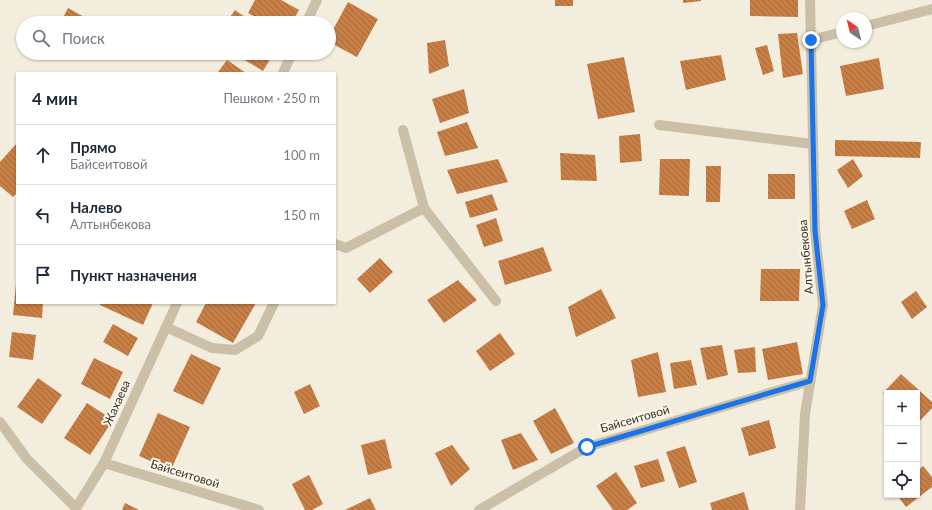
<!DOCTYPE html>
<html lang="ru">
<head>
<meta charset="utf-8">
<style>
  body { margin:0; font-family:Lato,sans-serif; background:#f6f6f7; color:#1f2937 }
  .controls { position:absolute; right:12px; bottom:12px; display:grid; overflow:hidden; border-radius:0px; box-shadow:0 1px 3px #0004 }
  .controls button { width:36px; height:36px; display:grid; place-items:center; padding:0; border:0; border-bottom:1px solid #e0e1e3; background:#fff; color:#1f2937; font:20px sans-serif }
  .compass { position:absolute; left:836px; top:12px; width:36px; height:36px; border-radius:50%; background:#fff; box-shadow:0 1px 3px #0004; rotate:325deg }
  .stop { position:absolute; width:12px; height:12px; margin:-9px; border:3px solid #1a73e8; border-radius:50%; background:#fff }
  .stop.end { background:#1a73e8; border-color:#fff; box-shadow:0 1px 4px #0008 }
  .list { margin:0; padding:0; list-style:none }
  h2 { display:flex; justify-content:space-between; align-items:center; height:52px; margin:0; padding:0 16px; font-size:17px }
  h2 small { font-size:13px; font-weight:400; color:#747a83 }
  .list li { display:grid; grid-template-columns:26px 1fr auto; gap:12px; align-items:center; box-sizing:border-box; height:60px; padding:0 16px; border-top:1px solid #e0e1e3 }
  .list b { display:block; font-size:15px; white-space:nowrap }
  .list p { margin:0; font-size:13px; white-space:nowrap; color:#747a83 }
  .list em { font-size:13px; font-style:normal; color:#747a83 }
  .icon { flex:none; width:22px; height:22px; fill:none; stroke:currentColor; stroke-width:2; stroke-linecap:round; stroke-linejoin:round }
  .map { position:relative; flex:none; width:932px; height:510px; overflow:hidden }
  .search { position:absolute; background:#fff; box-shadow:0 1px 3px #0004; left:16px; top:16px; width:320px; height:44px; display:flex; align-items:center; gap:10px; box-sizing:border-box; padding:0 14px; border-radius:22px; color:#747a83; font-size:15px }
  .panel { position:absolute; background:#fff; box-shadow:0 1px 3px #0004; left:16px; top:72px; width:320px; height:232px; border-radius:0px }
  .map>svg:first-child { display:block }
  .building { fill:url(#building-back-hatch) }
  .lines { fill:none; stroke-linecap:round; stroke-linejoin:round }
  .minor { stroke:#cbbfa8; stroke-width:10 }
  .route { stroke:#1a73e8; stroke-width:5 }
  .labels { text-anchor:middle; stroke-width:4; stroke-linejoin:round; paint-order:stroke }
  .street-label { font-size:12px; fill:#383129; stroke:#faf6ea }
</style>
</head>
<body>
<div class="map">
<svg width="932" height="510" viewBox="0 0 932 510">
  <defs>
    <pattern id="building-back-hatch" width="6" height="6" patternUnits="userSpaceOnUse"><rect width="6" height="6" fill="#c77f46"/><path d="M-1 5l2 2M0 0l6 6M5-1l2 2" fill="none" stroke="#a3693a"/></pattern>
  </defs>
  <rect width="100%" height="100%" fill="#f3eddd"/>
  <path class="building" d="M255,0H281L299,10L292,23H266L248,13Z
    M555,0H573V6H555Z
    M683,0H701V1L683,3Z
    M750,0H798V17L750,16Z
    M348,2L378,19L357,57L329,42V37Z
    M68,8L95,23H60Z
    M235,10L254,23H226Z
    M797,33L803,74L783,78L778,34Z
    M445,40L449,66L429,74L427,43Z
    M767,45L774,71L763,75L755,48Z
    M240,53H274L263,71L238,56Z
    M721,55L726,80L686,90L680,61Z
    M624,57L635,112L598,119L587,64Z
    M879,58L884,89L846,96L840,66Z
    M227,60L246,73H219L218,72Z
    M464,89L469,113L440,123L432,99Z
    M467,122L478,148L445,156L437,132Z
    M640,134L642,161L620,163L619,136Z
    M835,140L921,142L920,158L835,156Z
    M17,143V193L13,197L0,186V162Z
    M560,153L595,155L597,181L561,180Z
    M498,159L508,182L457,194L447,170Z
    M660,159H690L689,196L659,195Z
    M853,159L863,176L848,188L837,170Z
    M706,166H721L720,202H706Z
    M768,174H795V199H768Z
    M492,194L498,210L470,218L465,202Z
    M867,200L875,219L852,229L844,211Z
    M496,218L503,241L484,247L476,225Z
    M543,247L552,271L505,285L498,261Z
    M380,258L393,272L370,293L357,279Z
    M761,269H800L799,301H760Z
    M458,280L477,300L444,323L427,300Z
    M16,284H17V303H43L42,318L13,315Z
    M601,289L616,318L576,337L568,307Z
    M916,291L927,307L912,319L901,302Z
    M101,303H153L143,325L100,305Z
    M206,303H256L233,343L196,322Z
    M113,324L138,338L128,356L103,342Z
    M12,332L36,335L33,360L9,357Z
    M500,333L515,354L490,371L476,351Z
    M797,342L803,374L768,380L762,349Z
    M722,345L728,375L707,380L700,348Z
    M755,347L756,372L738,373L734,350Z
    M658,352L666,392L638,397L631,360Z
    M191,354L221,368L203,405L173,391Z
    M94,358L123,372L110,399L81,384Z
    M691,360L697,385L674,389L670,363Z
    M901,374L932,402V408L917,424V393H887V397L883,393Z
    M38,378L62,395L42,424L17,407Z
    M310,384L320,406L304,414L294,392Z
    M87,403L113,420L90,455L64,438Z
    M555,408L574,443L551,454L533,421Z
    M158,413L190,427L171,470L139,456Z
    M769,420L776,448L749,456L741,428Z
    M521,433L538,460L513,470L501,440Z
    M385,439L392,468L368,475L361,445Z
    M452,445L470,469L451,486L435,453Z
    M685,446L697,482L679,488L666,452Z
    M658,459L665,481L641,488L634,466Z
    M923,466L932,477V487L906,507L897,495H917V471Z
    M616,472L637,503L627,510H613L596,486Z
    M309,475L323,504L312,510H305L292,484Z
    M744,492L749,510H712L710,503Z
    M370,498L376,510H345Z
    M125,503L139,510H122Z"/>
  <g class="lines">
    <path class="minor" d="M306,23L317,0
      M866,26L932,9
      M811,40L842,32
      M283,73L292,53
      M659,125L813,144
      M424,208L496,301
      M335,244L346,248L424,208L403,130
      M166,327L212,348L235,350L258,336L274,303
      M0,422L27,459L76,508
      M104,463L259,510
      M75,510L104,463L177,303
      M479,510L587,447L810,381
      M800,510L805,414L823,305L815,231L810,0"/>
  </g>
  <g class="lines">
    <path class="route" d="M587,447L810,381L823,305L815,231L811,40"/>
  </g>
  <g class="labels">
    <g class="street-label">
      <text transform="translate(806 257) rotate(-95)" y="4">Алтынбекова</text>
      <text transform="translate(117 403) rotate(-66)" y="4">Жахаева</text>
      <text transform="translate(635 419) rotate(-16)" y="4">Байсеитовой</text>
      <text transform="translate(185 474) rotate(17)" y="4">Байсеитовой</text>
    </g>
  </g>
</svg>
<div class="controls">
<button>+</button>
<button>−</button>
<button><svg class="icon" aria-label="locate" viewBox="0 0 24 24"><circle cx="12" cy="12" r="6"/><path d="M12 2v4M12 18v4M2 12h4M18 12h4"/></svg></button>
</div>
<svg class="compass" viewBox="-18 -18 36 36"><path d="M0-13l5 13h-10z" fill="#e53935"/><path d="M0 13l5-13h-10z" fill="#747a83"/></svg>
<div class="stop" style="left:587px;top:447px"></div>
<div class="stop end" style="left:811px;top:40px"></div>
<div class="search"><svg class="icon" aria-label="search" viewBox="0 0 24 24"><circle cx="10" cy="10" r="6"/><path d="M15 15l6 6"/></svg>Поиск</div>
<section class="panel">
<h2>4 мин<small>Пешком · 250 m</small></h2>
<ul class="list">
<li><svg class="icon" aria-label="ahead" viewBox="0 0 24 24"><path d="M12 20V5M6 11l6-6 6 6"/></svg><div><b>Прямо</b><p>Байсеитовой</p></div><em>100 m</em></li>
<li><svg class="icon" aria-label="left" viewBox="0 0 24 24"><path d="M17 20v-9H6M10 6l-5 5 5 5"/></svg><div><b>Налево</b><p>Алтынбекова</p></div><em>150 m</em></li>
<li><svg class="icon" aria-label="arrive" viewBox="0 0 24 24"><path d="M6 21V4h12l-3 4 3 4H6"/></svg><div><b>Пункт назначения</b></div></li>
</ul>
</section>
</div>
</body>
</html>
